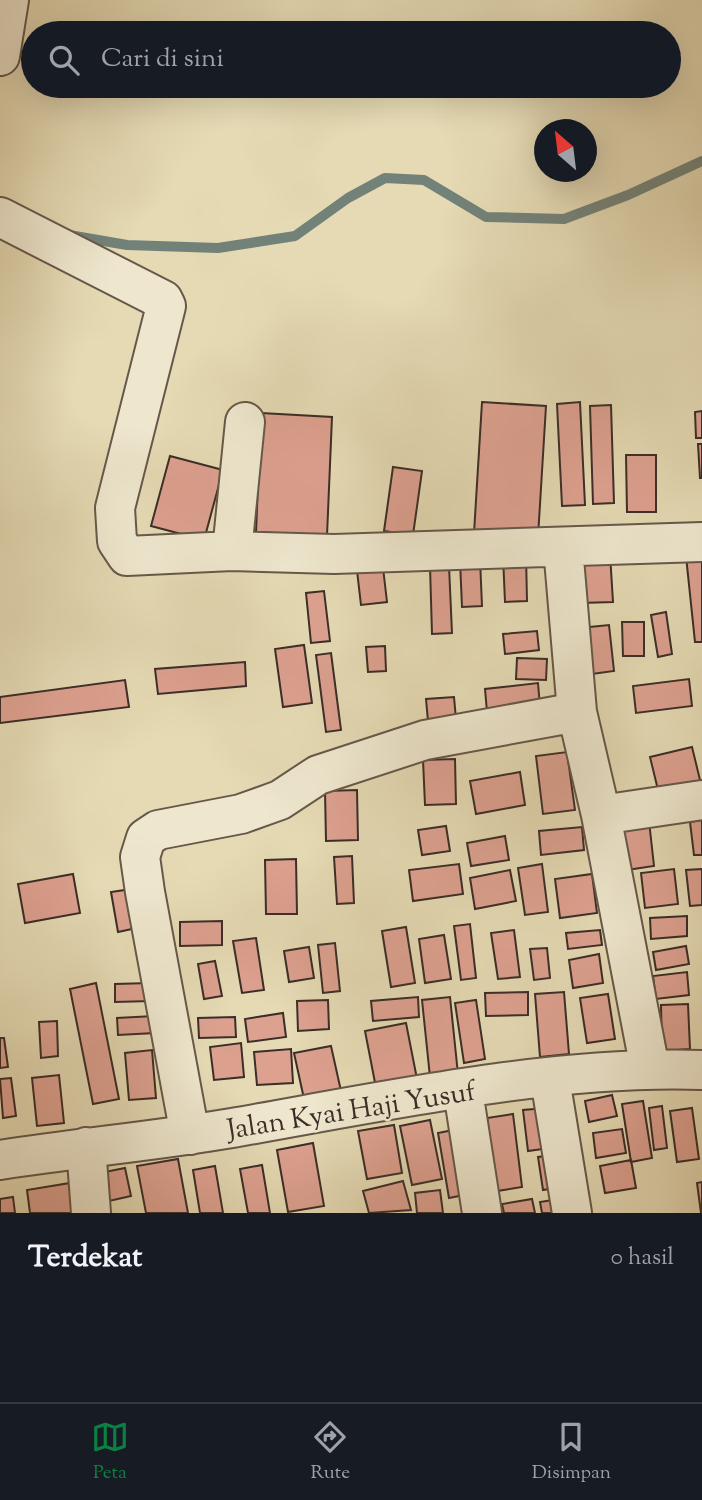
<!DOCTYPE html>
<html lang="id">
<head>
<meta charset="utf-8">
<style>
  body { margin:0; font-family:"Sorts Mill Goudy",serif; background:#20242c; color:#f1f3f6 }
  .compass { position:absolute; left:534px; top:119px; width:63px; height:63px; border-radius:50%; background:#171b24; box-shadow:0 7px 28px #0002; rotate:332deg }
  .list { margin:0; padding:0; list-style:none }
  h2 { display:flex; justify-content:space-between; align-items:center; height:91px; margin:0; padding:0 28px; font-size:30px }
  h2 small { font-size:23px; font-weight:400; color:#9ea1a6 }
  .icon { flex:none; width:38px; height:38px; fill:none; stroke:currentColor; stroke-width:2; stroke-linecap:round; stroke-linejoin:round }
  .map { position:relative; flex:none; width:702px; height:1213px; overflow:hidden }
  .search { position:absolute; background:#171b24; box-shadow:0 7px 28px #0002; left:21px; right:21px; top:21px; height:77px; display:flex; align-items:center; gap:18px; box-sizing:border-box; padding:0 24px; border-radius:38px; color:#9ea1a6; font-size:26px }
  .sheet { height:189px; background:#171b24 }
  nav { display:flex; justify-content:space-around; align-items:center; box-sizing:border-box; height:98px; border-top:2px solid #363941; background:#171b24; font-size:19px; color:#9ea1a6 }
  nav a { display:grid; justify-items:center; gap:4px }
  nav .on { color:#0b8043 }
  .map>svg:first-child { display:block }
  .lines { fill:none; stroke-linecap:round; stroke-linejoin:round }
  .stream { stroke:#728279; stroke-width:10 }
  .building { fill:#dda190; stroke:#3b2d27; stroke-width:2 }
  .minor-casing { stroke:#66584a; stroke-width:42 }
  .minor { stroke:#eee7ce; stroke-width:38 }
  .labels { text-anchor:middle; stroke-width:5; stroke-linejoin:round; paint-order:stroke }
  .street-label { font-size:28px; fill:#3b2d27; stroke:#eee7ce }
</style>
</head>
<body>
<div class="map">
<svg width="702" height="1213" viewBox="0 0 702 1213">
  <rect width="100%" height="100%" fill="#e5dab4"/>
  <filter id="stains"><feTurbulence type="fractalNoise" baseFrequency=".00286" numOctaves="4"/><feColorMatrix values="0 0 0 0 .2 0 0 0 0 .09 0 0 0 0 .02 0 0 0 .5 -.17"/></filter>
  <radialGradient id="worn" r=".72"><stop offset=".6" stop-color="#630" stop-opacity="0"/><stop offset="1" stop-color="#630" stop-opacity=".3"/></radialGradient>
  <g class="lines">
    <path class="stream" d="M69,235L127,245L218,248L295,236L348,198L385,178L424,180L486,217L564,219L628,195L702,161"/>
  </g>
  <path class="building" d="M482,402L546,406L538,537L474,533Z
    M580,402L585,505L562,506L557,404Z
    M611,405L614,503L593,504L590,406Z
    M702,411V438H696L695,412Z
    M261,413L332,417L327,536L256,532Z
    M698,444H702V478H700Z
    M626,455H656V512H627Z
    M170,456L223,470L204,540L151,526Z
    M393,467L422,471L413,535L384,531Z
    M610,554L613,602L581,603L578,556Z
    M702,554V642H695L686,556Z
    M526,555L527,601L505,602L503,556Z
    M382,559L387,602L361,605L356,562Z
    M480,559L482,606L462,607L460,561Z
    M430,566H449L452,633L432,634Z
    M324,591L330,641L311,643L306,593Z
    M666,612L672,654L658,657L651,615Z
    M622,622H644V656H623Z
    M609,625L614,671L584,675L580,628Z
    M537,631L539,650L505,654L503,634Z
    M304,645L312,703L283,707L275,649Z
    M385,646L386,671L368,672L366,647Z
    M331,653L341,730L326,732L316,655Z
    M517,658L547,659L546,680L516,679Z
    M245,662L246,686L158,694L155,669Z
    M689,679L692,706L636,713L633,686Z
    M125,680L129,707L0,723V697Z
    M538,683L540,707L487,712L485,689Z
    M454,697L456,719L428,721L426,699Z
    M692,747L701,784L659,794L650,757Z
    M567,752L575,810L543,814L536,756Z
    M455,759L456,804L425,805L423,760Z
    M520,772L525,805L476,814L470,781Z
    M357,790L358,840L326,841L325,791Z
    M702,820V855H694L690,822Z
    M649,821L654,866L620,871L614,825Z
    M446,826L450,851L422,855L418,830Z
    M582,827L584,850L541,855L539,831Z
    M505,836L509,860L471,866L467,843Z
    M352,856L354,903L337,904L334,857Z
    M296,859L297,914H266L265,860Z
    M459,864L463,894L413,901L409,870Z
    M542,864L548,912L525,915L518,868Z
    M674,869L678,904L645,908L641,873Z
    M702,869V905L690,906L686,870Z
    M510,870L516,901L475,909L470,878Z
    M73,874L80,913L25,923L18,884Z
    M592,874L597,913L560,918L555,879Z
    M125,890L132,929L118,932L111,892Z
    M687,916V936L651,939L650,918Z
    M222,921V945L180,946V922Z
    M470,924L476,978L461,980L454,926Z
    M406,927L415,983L391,987L382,931Z
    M514,930L520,977L498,979L491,933Z
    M600,930L602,945L568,949L566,933Z
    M444,935L451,979L425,983L419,939Z
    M256,938L264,990L242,993L233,941Z
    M335,943L340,991L323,993L318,945Z
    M686,946L689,964L656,970L653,952Z
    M309,947L314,978L289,982L284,951Z
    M547,948L550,978L534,980L530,949Z
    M599,954L603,983L573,988L569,960Z
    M215,961L222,996L204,999L198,964Z
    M687,972L689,995L656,999L653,976Z
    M96,983L119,1099L93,1104L70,989Z
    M150,983L151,1001L115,1002V984Z
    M528,992V1015L486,1016L485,993Z
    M564,992L569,1054L540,1057L535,994Z
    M608,994L615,1039L587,1043L580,998Z
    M418,997L419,1017L373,1021L371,1001Z
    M450,997L458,1074L430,1077L422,1000Z
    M328,1000L329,1029L298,1031L297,1001Z
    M476,1000L485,1059L464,1063L455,1003Z
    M688,1004L690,1049L662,1051L661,1005Z
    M283,1013L286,1037L248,1042L245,1019Z
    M154,1016L155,1033L118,1035L117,1018Z
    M235,1017L236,1037L199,1038L198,1018Z
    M57,1021L58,1056L41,1058L39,1022Z
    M406,1023L418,1084L377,1093L365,1031Z
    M0,1038H4L8,1067L0,1068Z
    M241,1043L244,1077L214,1080L210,1047Z
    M331,1046L343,1100L306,1108L294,1053Z
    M291,1049L293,1083L257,1085L254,1052Z
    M152,1050L156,1098L129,1100L125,1053Z
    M59,1075L64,1123L37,1126L32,1078Z
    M11,1078L16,1116L3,1118L0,1079Z
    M612,1095L617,1116L589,1122L585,1101Z
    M643,1101L652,1158L631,1162L622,1104Z
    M662,1106L667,1148L654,1150L649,1108Z
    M546,1108L550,1148L528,1151L523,1110Z
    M692,1108L699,1159L677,1162L670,1111Z
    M513,1114L522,1187L497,1191L487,1118Z
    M430,1120L442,1179L412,1185L400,1126Z
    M394,1125L402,1173L367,1179L358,1131Z
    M463,1128L474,1193L449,1198L438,1133Z
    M622,1129L626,1153L596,1158L593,1133Z
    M313,1143L324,1206L288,1212L277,1150Z
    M556,1155L560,1187L543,1190L538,1157Z
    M178,1159L188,1213H146L137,1166Z
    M631,1160L636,1188L605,1193L600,1166Z
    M262,1165L270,1213H248L240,1169Z
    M215,1166L223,1213H200L193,1170Z
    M125,1168L131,1196L100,1203L95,1174Z
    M403,1181L411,1210L369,1213L363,1191Z
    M702,1182V1213H701L697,1183Z
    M70,1183L75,1213H30L27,1190Z
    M440,1190L443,1213H417L415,1193Z
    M13,1197L15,1213H0V1199Z
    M565,1198L567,1213H542L540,1202Z
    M532,1199L535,1213H504L502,1204Z"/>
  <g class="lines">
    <defs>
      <path id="minor" d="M0,56L9,0
        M0,217L163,300L166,306L115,508L117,541L127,556L232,551L334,554L702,542
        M563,547L577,712L601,815L650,1069
        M232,551L245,422
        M601,815L702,800
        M550,1079L572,1213
        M463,1091L482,1213
        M190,1135L145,892L140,857L146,838L158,830L241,814L280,800L318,775L425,740L577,712
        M86,1147L91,1213
        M0,1160C77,1148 155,1141 232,1128C381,1102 552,1065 702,1070"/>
    </defs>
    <use href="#minor" class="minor-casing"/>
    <use href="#minor" class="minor"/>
  </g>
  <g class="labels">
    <g class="street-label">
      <text transform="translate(351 1109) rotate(-9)" y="10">Jalan Kyai Haji Yusuf</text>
    </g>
  </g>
  <rect width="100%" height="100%" filter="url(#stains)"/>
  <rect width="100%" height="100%" fill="url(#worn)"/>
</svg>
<svg class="compass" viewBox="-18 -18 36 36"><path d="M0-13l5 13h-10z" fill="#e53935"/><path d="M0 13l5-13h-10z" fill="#9ea1a6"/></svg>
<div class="search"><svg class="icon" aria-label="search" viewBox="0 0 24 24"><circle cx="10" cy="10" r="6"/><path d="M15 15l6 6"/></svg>Cari di sini</div>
</div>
<section class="sheet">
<h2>Terdekat<small>0 hasil</small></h2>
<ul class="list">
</ul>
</section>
<nav>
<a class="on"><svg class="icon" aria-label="map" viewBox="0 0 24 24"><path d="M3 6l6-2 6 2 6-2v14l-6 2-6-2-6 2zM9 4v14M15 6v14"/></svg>Peta</a>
<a><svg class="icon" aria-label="directions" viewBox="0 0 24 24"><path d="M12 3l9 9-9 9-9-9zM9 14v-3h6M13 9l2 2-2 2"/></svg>Rute</a>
<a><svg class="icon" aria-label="saved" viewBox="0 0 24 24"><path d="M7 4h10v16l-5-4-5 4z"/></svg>Disimpan</a>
</nav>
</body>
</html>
